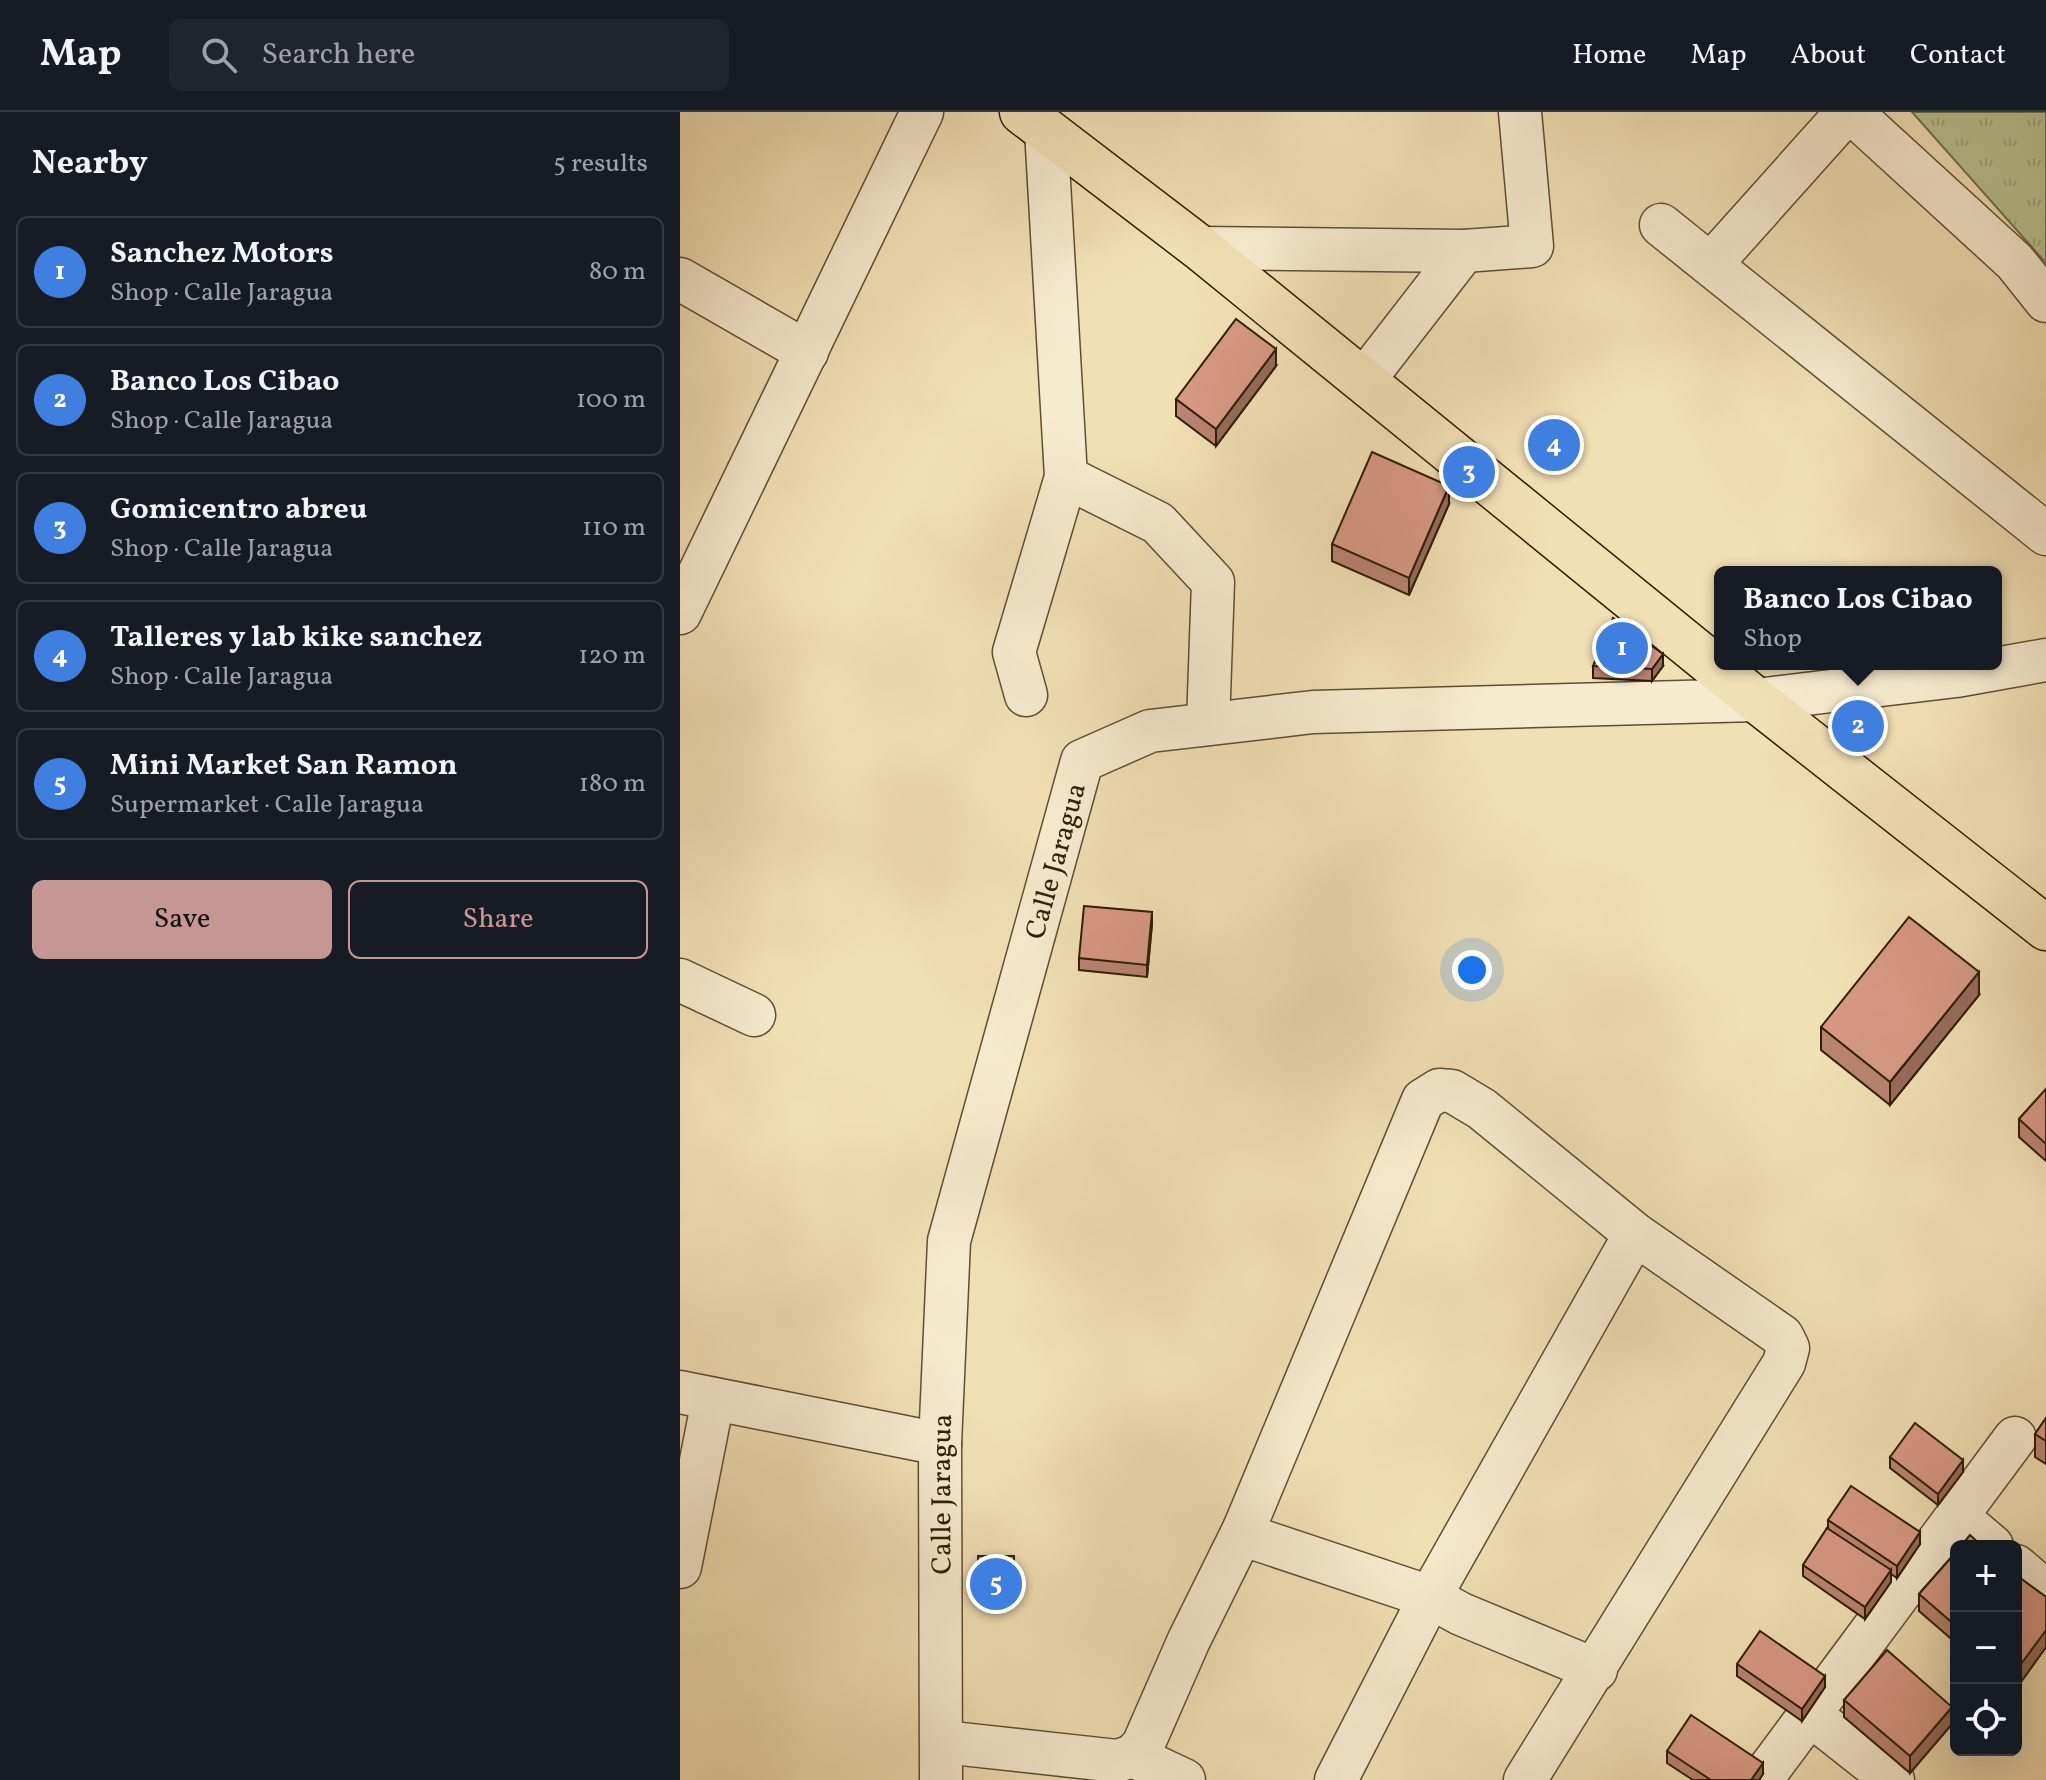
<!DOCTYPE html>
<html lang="en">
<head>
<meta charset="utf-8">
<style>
  body { margin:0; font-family:Vollkorn,serif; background:#20242c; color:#f1f3f6 }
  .controls { position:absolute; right:24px; bottom:24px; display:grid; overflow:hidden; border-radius:12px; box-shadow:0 8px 32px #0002 }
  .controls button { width:72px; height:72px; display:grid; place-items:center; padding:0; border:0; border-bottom:2px solid #363941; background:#171b24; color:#f1f3f6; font:40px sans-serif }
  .you { position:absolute; left:792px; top:858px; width:28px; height:28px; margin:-20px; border:6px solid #fff; border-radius:50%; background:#1a73e8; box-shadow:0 0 0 12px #1a73e833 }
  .badge { display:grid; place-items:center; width:52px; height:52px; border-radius:50%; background:#c59692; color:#fff; font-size:26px; font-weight:700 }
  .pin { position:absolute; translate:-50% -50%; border:4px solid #fff; box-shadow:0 2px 8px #0006 }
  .popup { position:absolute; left:1034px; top:454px; width:288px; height:104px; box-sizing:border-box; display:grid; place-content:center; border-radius:12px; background:#171b24; filter:drop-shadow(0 2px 6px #0005); font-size:26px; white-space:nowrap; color:#9ea1a6 }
  .popup b { font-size:30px; color:#f1f3f6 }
  .popup::after { content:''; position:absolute; left:50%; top:100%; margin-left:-16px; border:16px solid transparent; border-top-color:#171b24 }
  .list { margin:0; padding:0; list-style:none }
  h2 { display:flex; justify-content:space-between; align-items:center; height:104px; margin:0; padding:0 32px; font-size:34px }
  h2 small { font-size:26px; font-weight:400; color:#9ea1a6 }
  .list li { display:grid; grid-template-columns:52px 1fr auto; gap:24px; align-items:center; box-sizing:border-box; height:112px; margin:0 16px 16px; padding:0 16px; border:2px solid #363941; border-radius:12px }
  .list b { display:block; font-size:30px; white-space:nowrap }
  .list p { margin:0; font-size:26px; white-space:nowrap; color:#9ea1a6 }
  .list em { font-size:26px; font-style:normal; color:#9ea1a6 }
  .actions { display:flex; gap:16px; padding:24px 32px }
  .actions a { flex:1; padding:18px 0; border:2px solid #c59692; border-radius:12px; text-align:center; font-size:28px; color:#c59692 }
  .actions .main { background:#c59692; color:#111 }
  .icon { flex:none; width:44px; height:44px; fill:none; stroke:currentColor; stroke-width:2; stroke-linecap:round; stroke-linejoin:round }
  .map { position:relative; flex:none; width:1366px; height:1668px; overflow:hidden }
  header { display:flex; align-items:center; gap:48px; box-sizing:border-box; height:112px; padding:0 40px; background:#171b24; border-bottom:2px solid #363941 }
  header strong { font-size:38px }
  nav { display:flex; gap:44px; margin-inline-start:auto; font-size:28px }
  .search { width:560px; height:72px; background:#20242c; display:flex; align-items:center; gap:20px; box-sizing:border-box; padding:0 28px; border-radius:12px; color:#9ea1a6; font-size:30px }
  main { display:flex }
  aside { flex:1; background:#171b24 }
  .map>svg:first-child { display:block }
  .grass { fill:url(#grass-tufts); stroke:#72704b; stroke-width:2 }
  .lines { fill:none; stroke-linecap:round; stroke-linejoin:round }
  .minor-casing { stroke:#5f4e32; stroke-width:45 }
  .major-casing { stroke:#2e1e06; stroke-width:47 }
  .minor { stroke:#f7ebcf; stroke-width:42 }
  .major { stroke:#f2e0b5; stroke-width:44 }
  .wall { fill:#b98472; stroke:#2e1e06; stroke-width:2 }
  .shaded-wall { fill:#966b5c; stroke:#2e1e06; stroke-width:2 }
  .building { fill:#d79984; stroke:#2e1e06; stroke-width:2 }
  .labels { text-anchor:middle; stroke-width:6; stroke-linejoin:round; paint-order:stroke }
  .street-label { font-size:28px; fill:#2e1e06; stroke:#f7ebcf }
</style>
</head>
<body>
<header>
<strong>Map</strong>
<div class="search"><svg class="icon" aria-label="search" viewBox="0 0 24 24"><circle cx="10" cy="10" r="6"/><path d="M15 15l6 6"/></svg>Search here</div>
<nav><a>Home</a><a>Map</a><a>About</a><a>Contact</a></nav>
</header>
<main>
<aside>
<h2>Nearby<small>5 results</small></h2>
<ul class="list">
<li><span class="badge" style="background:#3f7fe0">1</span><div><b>Sanchez Motors</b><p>Shop · Calle Jaragua</p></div><em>80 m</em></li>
<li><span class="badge" style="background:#3f7fe0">2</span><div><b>Banco Los Cibao</b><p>Shop · Calle Jaragua</p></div><em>100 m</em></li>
<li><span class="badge" style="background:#3f7fe0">3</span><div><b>Gomicentro abreu</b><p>Shop · Calle Jaragua</p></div><em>110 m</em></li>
<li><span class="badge" style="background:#3f7fe0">4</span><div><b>Talleres y lab kike sanchez</b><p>Shop · Calle Jaragua</p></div><em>120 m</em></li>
<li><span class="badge" style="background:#3f7fe0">5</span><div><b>Mini Market San Ramon</b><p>Supermarket · Calle Jaragua</p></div><em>180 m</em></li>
</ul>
<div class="actions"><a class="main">Save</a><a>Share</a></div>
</aside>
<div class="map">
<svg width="1366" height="1668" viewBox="0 0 1366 1668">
  <defs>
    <pattern id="grass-tufts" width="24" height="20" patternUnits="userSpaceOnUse" patternTransform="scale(2)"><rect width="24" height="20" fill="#b7c390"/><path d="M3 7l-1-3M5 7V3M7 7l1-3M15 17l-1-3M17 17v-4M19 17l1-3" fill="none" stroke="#9ea77b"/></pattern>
  </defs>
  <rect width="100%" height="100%" fill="#f2e0b5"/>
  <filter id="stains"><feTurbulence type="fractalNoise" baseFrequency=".0025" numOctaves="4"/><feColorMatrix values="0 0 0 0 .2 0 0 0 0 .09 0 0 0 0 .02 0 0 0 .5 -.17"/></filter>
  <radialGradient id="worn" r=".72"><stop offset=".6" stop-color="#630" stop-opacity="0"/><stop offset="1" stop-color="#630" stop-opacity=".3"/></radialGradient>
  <path class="grass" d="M1232,0H1366V151Z"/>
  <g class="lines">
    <defs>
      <g id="minor">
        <path d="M1171,0L1335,150L1366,189"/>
        <path d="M981,113L1366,422"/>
        <path d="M520,136L784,139L852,134L840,0"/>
        <path d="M1031,152L1167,0"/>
        <path d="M0,167L127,240"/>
        <path d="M684,268L784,139"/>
        <path d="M386,365L478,411L533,470L528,612"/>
        <path d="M0,501L242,0"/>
        <path d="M346,583L334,540L386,365L366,18"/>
        <path d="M0,868L74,903"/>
        <path d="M0,1280L260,1332"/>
        <path d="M1279,1406L1312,1434"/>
        <path d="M1336,1454L1366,1480"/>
        <path d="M0,1455L33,1288"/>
        <path d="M1128,1601L1213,1668"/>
        <path d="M263,1630L437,1649L453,1644L463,1633L509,1528L564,1417"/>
        <path d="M453,1644L504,1668"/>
        <path id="s1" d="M261,1668L260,1332L269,1129L402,649L470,619L633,600L1076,588L1276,564L1366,548"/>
        <path d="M656,1668L750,1485L955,1122"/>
        <path d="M845,1668L1104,1251L1108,1236L1102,1224L955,1122L802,997L772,979L759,978L743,988L564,1417L573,1426L750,1485L781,1502L916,1558"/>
        <path d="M1081,1668L1335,1326"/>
      </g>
      <path id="major" d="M342,0L520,136L1076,588L1366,816"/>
    </defs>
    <use href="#minor" class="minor-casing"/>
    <use href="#major" class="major-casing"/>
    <use href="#minor" class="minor"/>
    <use href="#major" class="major"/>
  </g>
  <path class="wall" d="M596,254L536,334L496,304V287Z
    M769,392L729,483L652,449V432Z
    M913,554H983L972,569L913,566Z
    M1161,606L1195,617L1185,630L1161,612Z
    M472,812L467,865L399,858V846Z
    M1299,883L1210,993L1141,938V915Z
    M1366,977V1049L1339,1025V1007Z
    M1366,1306V1352L1355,1345V1322Z
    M1210,1345L1283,1360L1258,1393L1210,1356Z
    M1148,1408L1240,1432L1217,1466L1211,1462V1470L1185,1507L1123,1464V1453L1148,1416Z
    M1276,1440V1531L1239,1499V1482Z
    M298,1444H334V1489H298Z
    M1336,1463L1366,1485V1535L1338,1574L1336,1572Z
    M1057,1552L1145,1575L1122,1609L1057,1564Z
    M1164,1588L1272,1612L1230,1661L1164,1605Z
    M987,1639L1083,1662L1079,1668H1013L987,1651Z"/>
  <path class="shaded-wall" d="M596,237V254L536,334V317Z
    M769,374V392L729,483V466Z
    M983,542V554L972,569V557Z
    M1195,611V617L1185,630V624Z
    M472,800V812L467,865V853Z
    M1299,860V883L1210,993V970Z
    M1283,1348V1360L1258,1393V1382Z
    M1240,1420V1432L1217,1466V1454Z
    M1211,1458V1470L1185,1507V1495Z
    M1366,1518V1535L1338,1574V1556Z
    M1145,1564V1575L1122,1609V1597Z
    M1272,1595V1612L1230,1661V1644Z
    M1083,1651V1662L1079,1668H1071Z"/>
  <path class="building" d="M556,207L596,237L536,317L496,287Z
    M692,340L769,374L729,466L652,432Z
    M933,506L983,542L972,557L913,554Z
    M1171,593L1195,611L1185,624L1161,606Z
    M404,794L472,800L467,853L399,846Z
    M1229,805L1299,860L1210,970L1141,915Z
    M1366,977V1032L1339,1007Z
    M1366,1306V1329L1355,1322Z
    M1235,1311L1283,1348L1258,1382L1210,1345Z
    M1171,1374L1240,1420L1217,1454L1148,1408Z
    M1147,1416L1211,1458L1185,1495L1123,1453Z
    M1290,1423L1302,1434H1281Z
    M1276,1440V1514L1239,1482Z
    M298,1444H334V1477L298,1478Z
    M1336,1463L1366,1485V1518L1338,1556L1336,1555Z
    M1080,1519L1145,1564L1122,1597L1057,1552Z
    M1207,1538L1272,1595L1230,1644L1164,1588Z
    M1011,1603L1083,1651L1071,1668H1031L987,1639Z"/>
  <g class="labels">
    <g class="street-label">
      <text dy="10" stroke="none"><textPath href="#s1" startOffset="934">Calle Jaragua</textPath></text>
      <text dy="10" stroke="none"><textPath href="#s1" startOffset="286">Calle Jaragua</textPath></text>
    </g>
  </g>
  <rect width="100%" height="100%" filter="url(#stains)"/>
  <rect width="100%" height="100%" fill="url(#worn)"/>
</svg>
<div class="controls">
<button>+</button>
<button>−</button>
<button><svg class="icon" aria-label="locate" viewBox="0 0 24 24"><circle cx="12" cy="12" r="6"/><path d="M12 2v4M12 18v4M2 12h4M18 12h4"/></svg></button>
</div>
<div class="you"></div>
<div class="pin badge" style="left:942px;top:536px;background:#3f7fe0">1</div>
<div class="pin badge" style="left:1178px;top:614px;background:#3f7fe0">2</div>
<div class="popup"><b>Banco Los Cibao</b>Shop</div>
<div class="pin badge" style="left:789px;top:360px;background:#3f7fe0">3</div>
<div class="pin badge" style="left:874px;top:333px;background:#3f7fe0">4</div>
<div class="pin badge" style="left:316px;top:1472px;background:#3f7fe0">5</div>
</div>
</main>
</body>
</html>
